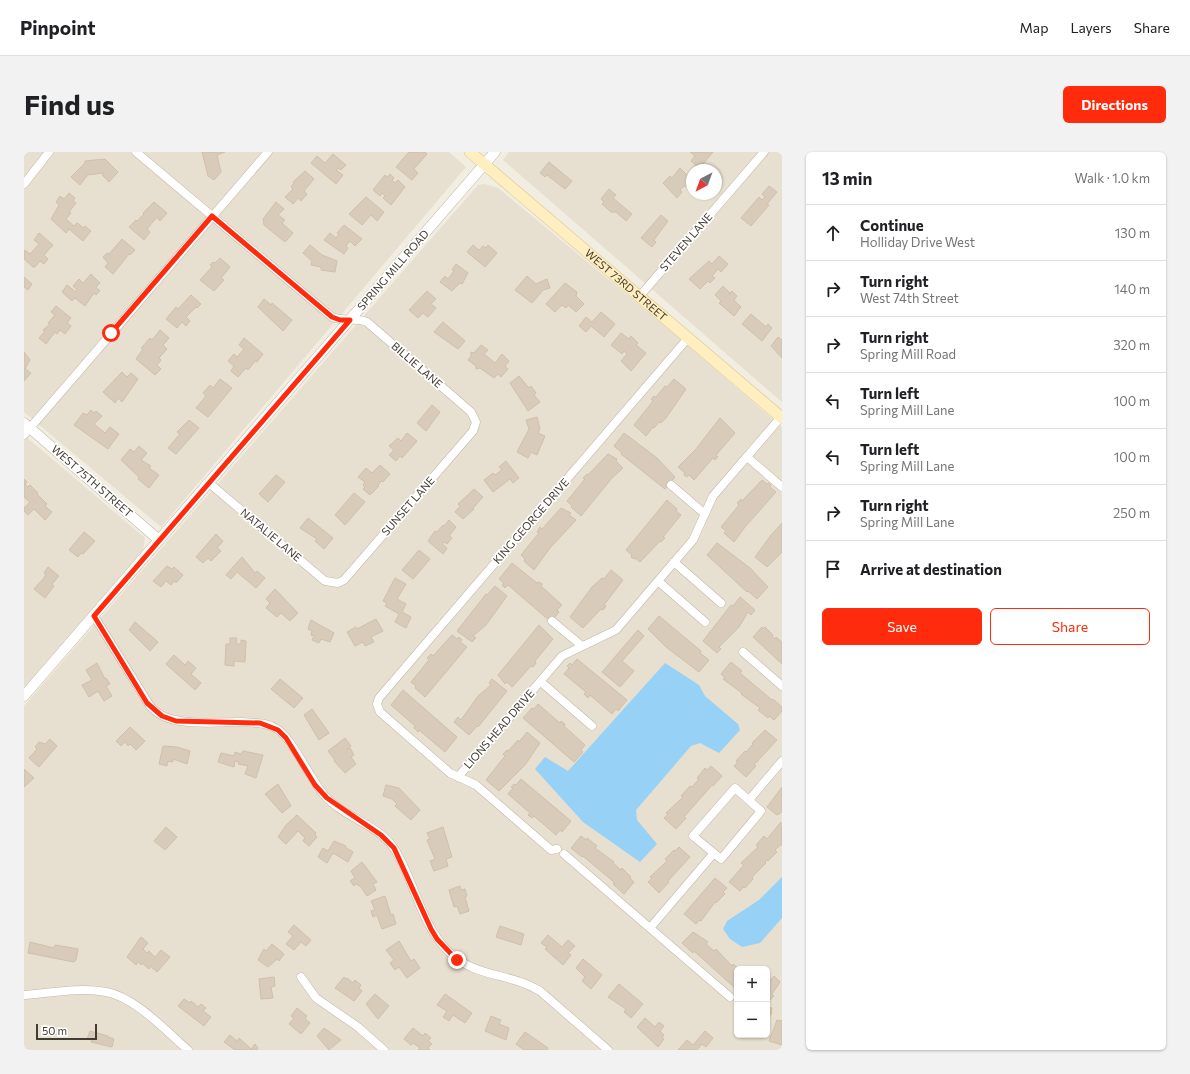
<!DOCTYPE html>
<html lang="en">
<head>
<meta charset="utf-8">
<style>
  body { margin:0; font-family:Commissioner,sans-serif; background:#f2f2f2; color:#202124 }
  .controls { position:absolute; right:12px; bottom:12px; display:grid; overflow:hidden; border-radius:6px; box-shadow:0 1px 3px #0004 }
  .controls button { width:36px; height:36px; display:grid; place-items:center; padding:0; border:0; border-bottom:1px solid #e0e0e0; background:#fff; color:#202124; font:20px sans-serif }
  .compass { position:absolute; left:662px; top:12px; width:36px; height:36px; border-radius:50%; background:#fff; box-shadow:0 1px 3px #0004; rotate:221deg }
  .scale { position:absolute; left:12px; bottom:10px; width:61px; box-sizing:border-box; padding-left:4px; border:2px solid #443c32; border-top:0; font-size:11px; line-height:14px; white-space:nowrap; color:#443c32; -webkit-text-stroke:3px #fff; paint-order:stroke }
  .stop { position:absolute; width:12px; height:12px; margin:-9px; border:3px solid #ff2b0c; border-radius:50%; background:#fff }
  .stop.end { background:#ff2b0c; border-color:#fff; box-shadow:0 1px 4px #0008 }
  .list { margin:0; padding:0; list-style:none }
  h2 { display:flex; justify-content:space-between; align-items:center; height:52px; margin:0; padding:0 16px; font-size:17px }
  h2 small { font-size:13px; font-weight:400; color:#757577 }
  .list li { display:grid; grid-template-columns:26px 1fr auto; gap:12px; align-items:center; box-sizing:border-box; height:56px; padding:0 16px; border-top:1px solid #e0e0e0 }
  .list b { display:block; font-size:15px; white-space:nowrap }
  .list p { margin:0; font-size:13px; white-space:nowrap; color:#757577 }
  .list em { font-size:13px; font-style:normal; color:#757577 }
  .actions { display:flex; gap:8px; padding:12px 16px }
  .actions a { flex:1; padding:9px 0; border:1px solid #ff2b0c; border-radius:6px; text-align:center; font-size:14px; color:#ff2b0c }
  .actions .main { background:#ff2b0c; color:#fff }
  .icon { flex:none; width:22px; height:22px; fill:none; stroke:currentColor; stroke-width:2; stroke-linecap:round; stroke-linejoin:round }
  .map { position:relative; flex:none; width:758px; height:898px; overflow:hidden; border-radius:6px }
  header { display:flex; align-items:center; gap:24px; box-sizing:border-box; height:56px; padding:0 20px; background:#fff; border-bottom:1px solid #e0e0e0 }
  header strong { font-size:19px }
  nav { display:flex; gap:22px; margin-inline-start:auto; font-size:14px }
  .intro { display:flex; align-items:center; justify-content:space-between; box-sizing:border-box; height:96px; padding:0 24px }
  h1 { margin:0; font-size:28px }
  .button { padding:10px 18px; border-radius:6px; background:#ff2b0c; color:#fff; font-size:14px; font-weight:700 }
  main { display:flex; gap:24px; padding:0 24px }
  aside { flex:1; background:#fff; border-radius:6px; box-shadow:0 1px 3px #0004 }
  .map>svg:first-child { display:block }
  .residential { fill:#e7dfcf; fill-rule:evenodd }
  .water { fill:#97d1f6 }
  .building { fill:#d8cbb9; stroke:#d0c0a9 }
  .lines { fill:none; stroke-linecap:round; stroke-linejoin:round }
  .minor-casing { stroke:#c1b7a6; stroke-width:9 }
  .tertiary-casing { stroke:#c1b7a6; stroke-width:11 }
  .secondary-casing { stroke:#dac48e; stroke-width:12 }
  .minor { stroke:#fff; stroke-width:8 }
  .tertiary { stroke:#fff; stroke-width:10 }
  .secondary { stroke:#ffeebf; stroke-width:11 }
  .route { stroke:#ff2b0c; stroke-width:5 }
  .labels { text-anchor:middle; stroke-width:3.5; stroke-linejoin:round; paint-order:stroke }
  .street-label { font-size:11px; fill:#443c32; stroke:#fff }
</style>
</head>
<body>
<header>
<strong>Pinpoint</strong>
<nav><a>Map</a><a>Layers</a><a>Share</a></nav>
</header>
<div class="intro"><h1>Find us</h1><a class="button">Directions</a></div>
<main>
<div class="map">
<svg width="758" height="898" viewBox="0 0 758 898">
  <rect width="100%" height="100%" fill="#f2ede1"/>
  <path class="residential" d="M0,0H425L442,15L137,375L0,260Z
    M485,0H758V250L479,8ZM668,18H692V42H668Z
    M460,32L474,36L648,180L758,275V898H0V554L454,33ZM713,817H743V883H713Z
    M0,283L121,386L119,398L0,535Z"/>
  <path class="water" d="M641,511L675,533L681,544L714,572L716,578L695,601L676,591L667,594L612,658L613,668L633,692L616,710L559,670L511,617L521,605L544,619Z
    M758,725V766L736,791L718,795L706,787L699,777L703,769L735,748Z"/>
  <path class="building" d="M178,0H201L193,3L197,20L190,28L184,24Z
    M385,0H401L403,2L390,17L394,21L388,28L372,15Z
    M666,0H689L679,12L681,13L677,18L667,9L671,4Z
    M309,2L322,13L317,18L314,16L312,18L319,23L312,32L287,11L293,4L301,11Z
    M81,7L94,20L85,30L78,23L80,21L62,23L63,24L56,33L47,25L61,11V9Z
    M525,10L548,29L541,37L523,23L521,25L516,21Z
    M656,16L668,28L662,35L660,34L656,38L658,40L653,46L639,31L646,24L648,26Z
    M281,19L290,27L280,39L283,42L277,49L274,46L269,52L261,45L269,37L267,35L270,31L269,30Z
    M366,22L370,26L368,28L371,31L374,28L381,35L367,53L359,46L361,44L358,41L356,44L349,38L361,23L363,25Z
    M745,34L753,40L743,52L745,53L727,74L717,66L735,45L738,48L741,45L738,42Z
    M585,37L592,43L589,46L608,62L602,69L592,60H587L578,52L580,50L577,47Z
    M45,41L51,46L49,49L52,51L45,60L47,61L42,67L50,74L53,71L60,76L61,74L67,79L59,89L45,77L42,81L27,67L35,53L32,50L36,44L40,47Z
    M342,45L360,60L353,69L347,63L338,73L325,62Z
    M130,50L143,61L136,69L133,65L123,77L126,80L120,88L105,75L112,68L113,69L120,62L119,61Z
    M252,50L260,57L254,63L261,68L258,71L269,81L261,90L240,73L239,67Z
    M637,63L644,69L630,88L632,90L628,95L617,86Z
    M320,73L338,87L331,94L326,89L322,94L324,96L320,102L300,88L306,81L312,86L315,82L313,81Z
    M15,81L29,93L20,103L24,107L20,112L16,109L11,115H9L0,107V100L1,98L6,102L15,92L10,88Z
    M98,87L111,98L106,103L105,102L89,122L81,115L84,111L79,105L83,101L85,102Z
    M286,93L298,103L313,109L311,120L297,118V115L287,113L288,109L279,101Z
    M449,93L455,98L459,94L462,96L464,93L473,101L461,115L443,100Z
    M695,104L704,112L697,120L694,117L688,124L691,126L686,131L684,129L676,137L665,127L685,109L688,112Z
    M196,106L206,115L197,126L200,128L190,139L176,128L188,115L186,113L189,110L191,111Z
    M432,112L444,121L438,132L436,131L428,139L416,130L421,124L424,127L430,119L428,118Z
    M67,122L76,131L72,135L76,139L72,143L70,141L61,154L51,146L48,149L38,140L43,133L52,140L53,138L49,134L55,127L59,131Z
    M503,124L512,132L523,127L526,136L519,138L508,151L491,138Z
    M0,125L8,132L4,138L0,135Z
    M541,131L553,140L552,144L560,152L552,160L544,153L542,156L538,153L531,160L522,152Z
    M699,134L706,141L705,143L708,139L713,144L710,148L717,155L710,164L695,151L697,149L691,143Z
    M403,139L412,147L407,152L412,156L404,165L399,161L394,166L385,158Z
    M167,143L177,152L173,156L172,155L162,165L166,169L162,174L158,170L153,176L142,167L152,155L154,157Z
    M240,147L247,153L248,151L268,168L259,179L234,155Z
    M32,154L47,166L43,171L47,174L41,182L36,178L33,182L31,180L22,192L15,186L21,179L19,178L26,172L24,171L31,163L27,160Z
    M577,160L591,172L580,185L567,174L562,180L555,174L562,165L568,170Z
    M727,162L742,175L744,172L748,176L738,189L718,172Z
    M419,170L441,189L434,197L410,180Z
    M136,178L145,186L139,193L143,197L135,206L137,208L133,213L137,217L131,223L112,207L119,197L117,196L119,194L126,186L128,188Z
    M597,181L605,187L607,184L614,191L612,193L622,201L607,219L597,209L603,202L600,199L598,202L587,193Z
    M754,185L758,188V206L747,194Z
    M220,186L239,202L233,210L231,209L224,218L222,216L214,225L207,219L210,214L204,209L210,202L213,205L220,197L215,193Z
    M457,193L464,198L460,202L471,211L478,202L485,209L481,214L484,217L477,225L474,222L470,226L456,216L452,217V214L444,208L447,204V200L450,201Z
    M0,200L6,208L1,217L7,221L0,229Z
    M98,220L103,225L107,221L114,227L98,250L94,246L91,251L79,240Z
    M495,224L505,236L507,234L512,241L510,243L516,250L504,259L486,231Z
    M196,227L208,236L184,265L172,256L182,244L179,241L186,233L189,236Z
    M650,227L662,237L642,266L637,271L635,270L630,276L629,275L622,284L610,273L629,249L627,247L630,244L632,245L641,234L643,235Z
    M408,253L416,260L402,279L393,271Z
    M67,258L70,261L72,259L78,264L70,272L81,281L86,275L95,282L84,297L50,273L59,261L63,263Z
    M513,265L516,277L514,281L521,284L513,303L507,300L504,306L493,300L505,277L502,268Z
    M696,266L711,281L692,303L694,305L691,308L689,306L670,328L665,323L663,325L660,323L661,321L654,315L672,297Z
    M165,268L175,276L152,302L144,296L156,282L153,280Z
    M383,281L393,289L378,306L376,304L372,309L365,303L370,298L365,294L374,286L377,289Z
    M600,281L633,306L651,325L641,337L597,302L598,301L590,294Z
    M115,294L123,301L117,308L127,314L125,316L135,323L125,336L114,327L115,325L97,308L106,297L110,300Z
    M584,302L593,307L592,309L599,316L588,326L557,364L547,355L548,354L543,349L561,327L559,326L563,322L564,323Z
    M482,309L495,326L489,331L486,327L469,340L460,328L469,321L471,323L478,318L475,315Z
    M356,313L366,322L359,330L357,329L354,333L355,334L346,343L339,337L341,335L339,333L341,330L334,325L342,316L348,321Z
    M252,323L261,330L244,350L235,342Z
    M0,327L3,330L1,332L4,335L6,333L14,341L13,342L23,352L21,354L28,360L21,368L10,357L4,363L0,359V356L6,350L0,345Z
    M738,328L743,332L745,331L747,333L746,335L752,340L721,375L710,390L700,381L702,379L697,375L715,353L713,351L717,347L718,349Z
    M450,337L459,345L449,356L450,357L439,367L431,360L436,354L434,352Z
    M330,341L341,350L321,373L311,363Z
    M643,348L653,357L652,359L657,363L639,385L641,386L637,390L636,389L616,410L611,406L610,407L607,405L608,403L602,398Z
    M537,356L547,361L545,363L552,368L526,396L510,418L500,409L501,407L497,403L515,381L513,380L516,375L518,377Z
    M284,366L309,386L300,397L291,389L293,387L276,376Z
    M425,368L432,375L425,384L428,386L423,392L420,390L418,392L423,396L419,402L404,389L411,379L413,380L419,373L420,374Z
    M758,371V400L743,415L731,405L747,383Z
    M60,380L71,389L59,402L57,401L54,405L45,398Z
    M192,382L199,389L193,396L197,399L187,409L184,406L179,411L172,405Z
    M693,391L726,416L744,435L733,447L724,439L723,440L683,403Z
    M395,398L406,407L389,427L378,418Z
    M218,405L231,421L233,419L241,426L232,436L213,420L207,427L202,423Z
    M488,411L513,431L515,430L518,432L517,434L538,453L533,458L535,460L527,470L484,433L481,436L478,433L480,431L475,427Z
    M143,414L148,417L150,415L159,423L152,431L150,429L147,433L142,429L137,435L129,429Z
    M24,415L35,424L28,432L30,434L21,446L10,437L20,426L22,422L20,421Z
    M587,418L599,428L580,453L582,454L579,458L577,457L559,476L546,465L568,435L578,426L580,427Z
    M371,426L382,432L373,447L382,452L378,460L387,465L382,476L371,470L375,462L361,454L363,451L359,449Z
    M471,434L483,444L462,473L449,484L452,486L448,490L433,479L462,442L463,443Z
    M251,437L274,461L266,469L257,461L253,465L242,456L246,451L242,447Z
    M716,445L731,458L727,463L724,460L715,475L695,495L697,497L693,501L679,489L707,453L709,454Z
    M635,464L677,499L676,501L685,508L675,520L642,495L624,477Z
    M352,467L359,479L347,485L350,490L341,494L339,490L331,494L323,480L332,475L333,477Z
    M287,468L310,481L306,490L297,487L295,491L288,488L290,484L287,483L288,479L284,477Z
    M111,470L134,490L126,499L105,478Z
    M515,473L529,487L511,509L512,511L509,515L507,514L488,535L483,530L481,532L474,523Z
    M738,475L739,477L741,475L749,483L748,484L751,487L752,485L758,490V512L729,485Z
    M614,478L620,484L598,509L610,519L596,535L578,520Z
    M428,483L433,487L435,485L438,488L436,490L443,495L401,545L391,536L392,534L387,530L405,508L403,506L407,502L409,504Z
    M206,486H213L212,492H217V488L222,489L221,510L210,509V514L201,513L202,492H206Z
    M150,503L161,513L164,509L172,516L167,522L177,531L171,538L142,512Z
    M553,507L603,548L594,559L592,557L588,562L566,543L564,546L560,542L562,540L540,522L545,516L543,514L546,511L548,513Z
    M707,510L718,519L716,521L748,548L749,547L758,555V559L750,568L745,564L744,566L734,558L736,556L717,542L718,541L699,527L701,526L697,522Z
    M73,511L81,527L82,526L86,532L82,534L88,544L80,549L74,539L65,545L58,533L68,528L62,518Z
    M256,527L279,546L270,556L247,537Z
    M468,527L483,539L454,575L453,574L445,583L430,570L434,565L437,568L454,544L467,533L465,531Z
    M379,538L433,585L421,600L395,578L394,580L390,576L391,574L367,553Z
    M514,552L536,571L537,569L541,572L540,574L561,593L557,598L559,600L550,610L499,566L508,556L510,557Z
    M288,557L305,581L295,588L280,563Z
    M106,575L121,589L112,598L106,592L104,594L101,590L97,594L92,589Z
    M741,578L753,588L730,613L732,614L722,625L710,614L714,610L712,609L721,599L722,600L729,592L728,591Z
    M503,580L516,591L501,613L475,639L462,628L481,604L479,602L483,598L484,599L494,588L495,590Z
    M321,586L327,594L322,598L326,596L330,603L327,605L332,612L321,621L310,609L311,608L304,599Z
    M26,587L33,594L15,615L5,606L13,597L11,595L15,590L21,592Z
    M139,594L153,595L166,599L163,612L149,607V610L144,609L143,614L135,612Z
    M219,599L239,603L232,626L221,622L224,614L214,612L215,610L211,609L210,615L194,610L197,601L210,604L211,600L217,602Z
    M687,614L698,624L689,634L688,633L660,665L662,666L652,677L640,666L644,662L642,661L659,645L657,644L666,634L668,635L675,627L673,626L681,616L683,618Z
    M0,617L10,626L0,635Z
    M497,627L547,669L538,680L536,678L532,683L510,664L508,666L504,663L506,661L484,642L489,636L487,635L490,632L492,633Z
    M254,632L267,654L258,661L241,642Z
    M362,633L375,636L396,658L387,668L371,654L373,652L368,647L359,644Z
    M758,635V660L753,663L743,655Z
    M273,663L292,681L291,683L293,685L285,694L279,689L281,686L274,679L262,692L254,685L262,673Z
    M757,670L758,693H756L751,698L753,700L744,709L743,708L741,710L742,711L728,725L729,727L721,736L719,735L716,739L705,730L720,713L717,711L734,695L732,693L740,684L743,687Z
    M142,675L153,685L141,698L130,689Z
    M419,675L428,705L422,707L424,714L410,719L406,709L411,707L403,688L406,687L403,681Z
    M557,684L562,688L563,686L573,694L571,696L590,710L589,711L597,718L598,716L607,725L606,726L610,730L600,742L589,732L591,731L559,704L558,705L547,696Z
    M310,689L322,694L321,695L329,700L324,710L309,701L303,711L294,705L299,696L304,699Z
    M655,695L666,705L644,729L645,730L635,741L624,730L628,726L626,725L643,709L641,707L650,698L651,699Z
    M338,710L353,730L349,732L352,738L343,744L337,735L332,732L330,734L326,729L331,726L327,719Z
    M691,726L703,736L699,740L701,742L692,751L691,750L677,769L675,768L672,772L660,762Z
    M436,734L437,738L441,737L443,744L441,745L445,759L436,762L433,754L430,755L425,738Z
    M361,744L367,763L369,762L372,772L358,777L353,763L349,765L347,759L351,758L347,749Z
    M270,773L287,788L282,794L277,790L270,798L262,792L269,784L264,780Z
    M476,774L500,782L497,793L472,785Z
    M669,780L684,790L682,792L690,799L692,797L708,814L709,812L715,817H713L712,837L670,799L669,801L658,791Z
    M524,783L538,795L544,788L551,794L544,801L547,803L539,813L521,797L523,795L517,791Z
    M117,785L124,791L119,797L123,801L125,799L131,805L137,798L146,805L133,820L126,814L125,817L118,811L117,813L114,810L112,813L103,805Z
    M375,789L387,809L390,807L396,816L383,826L375,815L371,818L366,811L370,808L362,798Z
    M6,790L30,796L31,793L54,797L52,808L50,810L4,801Z
    M248,792L260,802L255,809L253,807L244,815L234,808L240,797L242,799Z
    M559,807L578,823L567,837L558,829L561,825L552,816Z
    M750,824L756,830L748,842L750,844L743,851V832Z
    M250,825L251,834L247,835L249,846L237,847L235,827Z
    M320,825L322,827L323,826L329,831L331,828L337,833L335,836L338,839L330,849L311,836Z
    M595,832L619,852L607,866L600,860L602,857L584,845Z
    M351,842L365,854L354,867L342,852Z
    M421,842L448,861L441,871L429,863L425,869L419,865L423,859L413,853Z
    M160,847L166,851L167,849L174,855L177,852L182,856L179,859L187,865L180,874L154,854Z
    M743,855L748,856L747,863H743V867Z
    M273,856L283,864L281,866L286,871L277,882L265,872L270,866L267,864Z
    M467,864L477,868L475,872L485,876L482,888L461,879Z
    M621,866L631,875L635,870L640,874L636,879L640,883L638,885L640,887L634,895L613,875Z
    M753,868L757,869L758,868V893L745,889Z
    M300,876L317,888L305,898L293,884Z
    M389,876L399,884L401,881L407,886L404,889L408,892L404,896L406,898H394L396,896L392,893L389,891L387,893L380,887Z
    M66,879L84,884V885L90,887L88,895L67,890L68,888L63,887Z
    M681,879L689,886L682,895L678,892L673,898H654L663,888L669,893Z
    M501,880L524,896L523,898H500L492,892Z
    M206,883L213,889L215,886L227,897L231,892L234,896L233,898H211L200,890Z"/>
  <g class="lines">
    <defs>
      <path id="minor" d="M112,0L308,165C320,170 331,165 343,170L447,260L452,270L449,279L320,428L314,431L301,429L185,331
        M0,32L25,0
        M615,145L740,0
        M0,283L244,0
        M723,305L758,335
        M647,333L681,362
        M650,410L697,451
        M634,429L681,470
        M70,464L126,554C129,557 133,561 137,563C156,574 196,570 218,570C230,571 242,570 253,577C269,587 286,628 302,645C321,666 356,673 371,698C391,730 396,771 424,799C452,827 485,820 516,839L584,898
        M528,469L558,494
        M719,500L758,534
        M517,530L568,574
        M434,625L538,504L592,478L669,388L689,344L757,265
        M711,636L737,659L697,707L669,684Z
        M725,648L758,609
        M533,697L527,698L452,633L426,621L356,560L353,552L355,546L664,186
        M540,702L706,845
        M626,776L690,701
        M277,825L292,846L334,875L360,898
        M0,843C26,841 56,835 82,840C111,845 142,879 164,898"/>
      <path id="tertiary" d="M0,271L135,388
        M0,544L471,0"/>
      <g id="secondary">
        <path id="s1" d="M446,0L758,266"/>
      </g>
    </defs>
    <use href="#minor" class="minor-casing"/>
    <use href="#tertiary" class="tertiary-casing"/>
    <use href="#secondary" class="secondary-casing"/>
    <use href="#minor" class="minor"/>
    <use href="#tertiary" class="tertiary"/>
    <use href="#secondary" class="secondary"/>
  </g>
  <g class="lines">
    <path class="route" d="M87,181L188,64L308,165L316,168H326L70,464L123,551L138,564L152,569L236,571L254,578L262,586L291,633L303,646L357,683L370,696L407,777L413,787L433,808"/>
  </g>
  <g class="labels">
    <g class="street-label">
      <text transform="translate(662 90) rotate(-49)" y="4">STEVEN LANE</text>
      <text transform="translate(369 118) rotate(-49)" y="4">SPRING MILL ROAD</text>
      <text dy="4" stroke="none"><textPath href="#s1" startOffset="205">WEST 73RD STREET</textPath></text>
      <text transform="translate(393 213) rotate(41)" y="4">BILLIE LANE</text>
      <text transform="translate(68 329) rotate(41)" y="4">WEST 75TH STREET</text>
      <text transform="translate(384 354) rotate(-49)" y="4">SUNSET LANE</text>
      <text transform="translate(507 369) rotate(-49)" y="4">KING GEORGE DRIVE</text>
      <text transform="translate(247 383) rotate(40)" y="4">NATALIE LANE</text>
      <text transform="translate(475 577) rotate(-49)" y="4">LIONS HEAD DRIVE</text>
    </g>
  </g>
</svg>
<div class="controls">
<button>+</button>
<button>−</button>
</div>
<svg class="compass" viewBox="-18 -18 36 36"><path d="M0-13l5 13h-10z" fill="#e53935"/><path d="M0 13l5-13h-10z" fill="#757577"/></svg>
<div class="scale">50 m</div>
<div class="stop" style="left:87px;top:181px"></div>
<div class="stop end" style="left:433px;top:808px"></div>
</div>
<aside>
<h2>13 min<small>Walk · 1.0 km</small></h2>
<ul class="list">
<li><svg class="icon" aria-label="ahead" viewBox="0 0 24 24"><path d="M12 20V5M6 11l6-6 6 6"/></svg><div><b>Continue</b><p>Holliday Drive West</p></div><em>130 m</em></li>
<li><svg class="icon" aria-label="right" viewBox="0 0 24 24"><path d="M7 20v-9h11M14 6l5 5-5 5"/></svg><div><b>Turn right</b><p>West 74th Street</p></div><em>140 m</em></li>
<li><svg class="icon" aria-label="right" viewBox="0 0 24 24"><path d="M7 20v-9h11M14 6l5 5-5 5"/></svg><div><b>Turn right</b><p>Spring Mill Road</p></div><em>320 m</em></li>
<li><svg class="icon" aria-label="left" viewBox="0 0 24 24"><path d="M17 20v-9H6M10 6l-5 5 5 5"/></svg><div><b>Turn left</b><p>Spring Mill Lane</p></div><em>100 m</em></li>
<li><svg class="icon" aria-label="left" viewBox="0 0 24 24"><path d="M17 20v-9H6M10 6l-5 5 5 5"/></svg><div><b>Turn left</b><p>Spring Mill Lane</p></div><em>100 m</em></li>
<li><svg class="icon" aria-label="right" viewBox="0 0 24 24"><path d="M7 20v-9h11M14 6l5 5-5 5"/></svg><div><b>Turn right</b><p>Spring Mill Lane</p></div><em>250 m</em></li>
<li><svg class="icon" aria-label="arrive" viewBox="0 0 24 24"><path d="M6 21V4h12l-3 4 3 4H6"/></svg><div><b>Arrive at destination</b></div></li>
</ul>
<div class="actions"><a class="main">Save</a><a>Share</a></div>
</aside>
</main>
</body>
</html>
